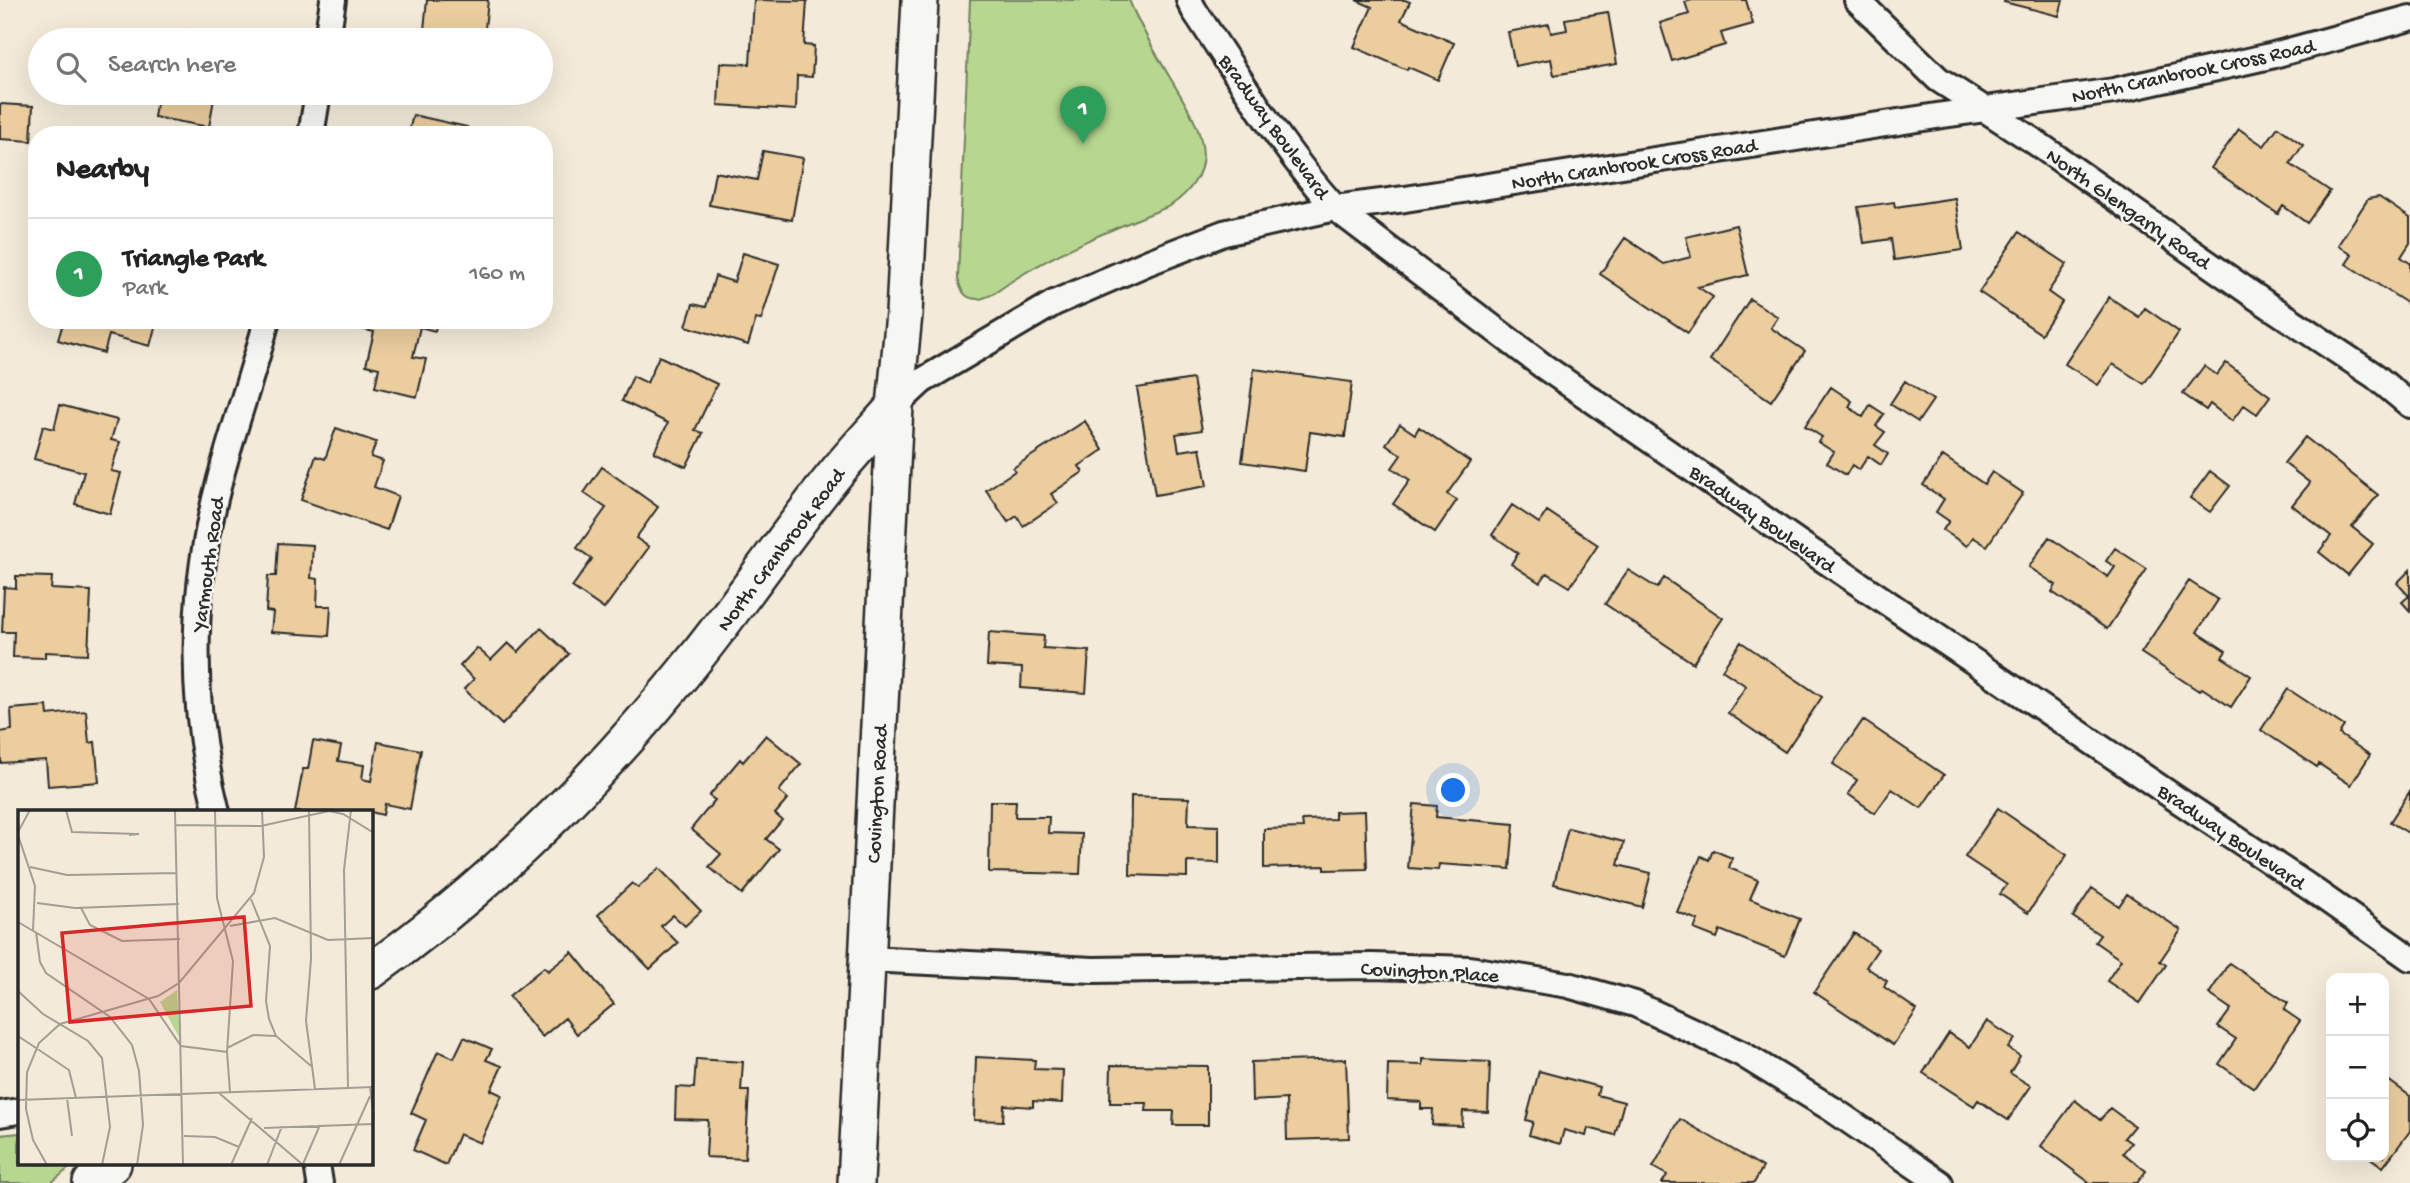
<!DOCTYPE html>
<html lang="en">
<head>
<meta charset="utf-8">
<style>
  body { margin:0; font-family:"Gochi Hand",sans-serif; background:#f6f6f6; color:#222 }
  .controls { position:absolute; right:21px; bottom:21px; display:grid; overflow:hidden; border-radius:14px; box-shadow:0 7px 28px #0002 }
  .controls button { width:63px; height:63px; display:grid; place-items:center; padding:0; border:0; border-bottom:2px solid #e0e0e0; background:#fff; color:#222; font:35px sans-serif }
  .you { position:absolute; left:1454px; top:791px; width:24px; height:24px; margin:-18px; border:5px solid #fff; border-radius:50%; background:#1a73e8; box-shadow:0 0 0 10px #1a73e833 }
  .badge { display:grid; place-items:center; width:46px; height:46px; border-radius:50%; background:#1f6fb2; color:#fff; font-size:23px; font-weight:700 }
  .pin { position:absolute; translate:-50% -58px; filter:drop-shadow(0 2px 4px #0008) }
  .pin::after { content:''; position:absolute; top:37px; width:24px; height:21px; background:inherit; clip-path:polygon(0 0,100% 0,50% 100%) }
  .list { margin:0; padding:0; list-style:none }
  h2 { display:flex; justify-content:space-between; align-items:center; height:91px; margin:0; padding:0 28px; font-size:30px }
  h2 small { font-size:23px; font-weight:400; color:#767676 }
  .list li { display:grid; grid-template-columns:46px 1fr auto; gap:21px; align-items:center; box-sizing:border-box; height:112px; padding:0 28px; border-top:2px solid #e0e0e0 }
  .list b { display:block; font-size:26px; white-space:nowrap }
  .list p { margin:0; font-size:23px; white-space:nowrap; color:#767676 }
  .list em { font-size:23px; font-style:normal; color:#767676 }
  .icon { flex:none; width:38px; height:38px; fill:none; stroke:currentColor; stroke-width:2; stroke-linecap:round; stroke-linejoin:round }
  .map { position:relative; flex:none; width:2410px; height:1183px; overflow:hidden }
  .search { position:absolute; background:#fff; box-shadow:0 7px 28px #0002; left:28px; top:28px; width:525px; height:77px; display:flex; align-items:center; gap:18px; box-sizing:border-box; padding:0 24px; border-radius:38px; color:#767676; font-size:26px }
  .panel { position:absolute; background:#fff; box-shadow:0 7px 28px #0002; left:28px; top:126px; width:525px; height:203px; border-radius:28px }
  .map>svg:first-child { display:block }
  .green { fill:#b7d790; stroke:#71815e; stroke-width:2 }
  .building { fill:#ebcd9e; stroke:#2b2b2b; stroke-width:2 }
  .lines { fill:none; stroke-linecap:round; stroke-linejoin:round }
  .street-casing { stroke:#2b2b2b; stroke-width:30 }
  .secondary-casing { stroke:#2b2b2b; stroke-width:40 }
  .street { stroke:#f6f6f2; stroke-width:24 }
  .secondary { stroke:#f6f6f2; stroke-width:35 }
  .labels { text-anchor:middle; stroke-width:5; stroke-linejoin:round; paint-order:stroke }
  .street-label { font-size:21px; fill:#2b2b2b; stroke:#f6f6f2 }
  .inset-road { fill:none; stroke:#a39e93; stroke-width:2 }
  .view { fill:#d62828; fill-opacity:0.15; stroke:#d62828; stroke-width:3.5 }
  .inset-edge { fill:none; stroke:#2b2b2b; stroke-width:3.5 }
</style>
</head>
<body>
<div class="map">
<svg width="2410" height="1183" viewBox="0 0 2410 1183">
  <rect width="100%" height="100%" fill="#f3ead9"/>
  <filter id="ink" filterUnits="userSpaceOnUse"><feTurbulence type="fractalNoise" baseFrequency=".0143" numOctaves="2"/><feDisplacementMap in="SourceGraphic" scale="14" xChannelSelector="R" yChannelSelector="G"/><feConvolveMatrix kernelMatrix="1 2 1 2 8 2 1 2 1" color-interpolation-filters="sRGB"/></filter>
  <g filter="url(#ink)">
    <path class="green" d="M970,0H1129C1140,27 1155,52 1169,76C1197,123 1228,166 1170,206C1117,227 1063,249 1015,279C1004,286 990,299 977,299C964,299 960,289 958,278Z
      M19,1133V1164H74L51,1183H0V1135Z"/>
    <path class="building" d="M427,0H488L484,38L456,35V40H423Z
      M754,0L807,1L804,45L814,46L812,77L797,76L796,110L718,105L720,63L750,64Z
      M1356,0H1405L1410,2L1401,20L1454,43L1438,80L1408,67L1407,70L1354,47L1372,7Z
      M1692,0H1746L1753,24L1721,33L1725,45L1672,61L1660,23L1689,14L1685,2Z
      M2005,0H2063L2059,16L2004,2Z
      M1608,12L1617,64L1554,75L1551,59L1515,66L1508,32L1549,24L1551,33L1567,30L1565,19Z
      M191,30L225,37V40H189Z
      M158,93H215L209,127L154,117Z
      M0,104L33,106L31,141L0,139Z
      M413,115L467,127L466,131L484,135H408Z
      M2278,127L2303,145L2290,164L2330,191L2307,223L2283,206L2278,214L2211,168L2239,129L2264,146Z
      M763,151L803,158L792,220L709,205L715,172L757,180Z
      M2379,197L2410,218V243L2401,257L2410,263V305L2346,264L2352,255L2338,245L2368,199Z
      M1955,198L1963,250L1894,260L1891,239L1864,243L1858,207L1894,202L1895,207Z
      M1736,225L1748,275L1698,287L1713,297L1688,333L1600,274L1625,238L1664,264L1691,257L1686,237Z
      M2019,232L2067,264L2048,292L2062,302L2041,334L1979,292Z
      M743,253L779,264L761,320L756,319L748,345L686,326L693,304L706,307L715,276L734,282Z
      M2109,297L2139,317L2145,308L2179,332L2144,384L2113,364L2098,385L2065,364Z
      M1750,299L1778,317L1771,328L1805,351L1771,401L1710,360Z
      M64,320H157L150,346L109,335L104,353L58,340Z
      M363,320H437L435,331L420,327L413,357L426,359L417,397L375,387L379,368L366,365L374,332L361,329Z
      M659,356L717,384L695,430L703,433L686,467L654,452L668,423L622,401L633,376L647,383Z
      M2226,363L2270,396L2257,414L2244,405L2232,421L2210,404L2206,410L2183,394L2204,366L2217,375Z
      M1254,369L1352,382L1345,437L1310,432L1305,471L1242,462Z
      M1193,379L1202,430L1176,434L1179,451L1200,448L1207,486L1155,495L1137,388Z
      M1905,381L1933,400L1918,422L1890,404Z
      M1831,387L1852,401L1849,407L1863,417L1870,405L1884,414L1876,426L1885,432L1875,445L1888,454L1881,465L1868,456L1859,470L1852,465L1846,475L1827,463L1834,452L1818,442L1822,437L1805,426Z
      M60,405L117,420L111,440L120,442L111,471L121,473L110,514L75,504L84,472L34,459L43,426L54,429Z
      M1085,421L1103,450L1079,466L1083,472L1051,494L1058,503L1023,526L1017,516L1008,522L986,490L1015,471L1013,468Z
      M1400,424L1415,434L1419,427L1470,462L1447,494L1457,500L1435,532L1393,504L1410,480L1392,468L1401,455L1386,444Z
      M336,428L376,442L371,457L383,461L374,487L398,496L387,530L301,500L316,456L325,459Z
      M2305,437L2378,495L2352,527L2373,544L2348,575L2319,552L2331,536L2292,505L2310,483L2284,463Z
      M1943,456L1984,484L1992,472L2023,493L1987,546L1973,537L1967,546L1943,530L1949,521L1936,512L1944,499L1923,485Z
      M602,467L658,507L636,538L649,547L604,609L572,587L592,559L577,548L606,508L584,493Z
      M2210,471L2230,486L2210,512L2190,498Z
      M1512,505L1539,523L1547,511L1598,545L1570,587L1547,573L1540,583L1511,564L1518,553L1492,535Z
      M2049,537L2108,577L2115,567L2106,561L2115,548L2147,569L2107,629L2052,592L2056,585L2029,567Z
      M278,543L313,545L311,578L318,579L317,606H331L329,636L271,632L273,612L266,611L268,576H276Z
      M1628,570L1657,588L1664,578L1723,618L1693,663L1605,604Z
      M2410,570V611L2402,602L2409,596L2397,583Z
      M16,576L52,577L51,589L91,591L88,654L45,652V658L13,657L14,632H2L4,587L16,588Z
      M2189,581L2218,600L2197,632L2226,651L2222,657L2251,676L2231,707L2202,688L2199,691L2141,653Z
      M541,628L569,654L502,725L464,689L474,679L460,666L477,648L491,660L508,643L518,652Z
      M989,632L1044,636L1043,648L1089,651L1086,693L1021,688L1022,668L987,666Z
      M1741,642L1822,697L1785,752L1728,713L1746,686L1722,670Z
      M2288,689L2344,726L2339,734L2370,755L2351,785L2319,764L2317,767L2261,730Z
      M47,706L48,715L86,711L89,743L95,742L99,782L48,786L46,760L1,763L0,732L12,730L11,709Z
      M1863,720L1944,775L1921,808L1892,789L1875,813L1848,794L1857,780L1833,764Z
      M766,735L801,764L779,791L788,799L775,814L782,820L766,839L779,849L742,894L709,867L721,854L691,829L715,800L709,796L740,759L743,762Z
      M313,741L341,746L338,761L364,765L362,779L371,781L378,742L421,750L410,809L385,804L383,815L371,812H295L303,769H308Z
      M2410,791V834L2390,822Z
      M1131,796L1189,798L1188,825L1219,826V863L1187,862V877L1130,875Z
      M990,801H1016L1015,817H1049L1048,833L1082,834L1080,874L989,872Z
      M1414,804L1437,806L1436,817L1514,824L1510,869L1439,864L1438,870L1408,868Z
      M1998,808L2067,855L2028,913L2000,894L2007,885L1965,857Z
      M1365,811L1367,869L1325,870V866L1264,868V829L1303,828L1302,820L1335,819V812Z
      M1568,828L1624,842L1618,865L1651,873L1642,907L1554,884Z
      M1713,850L1732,858L1729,868L1758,880L1750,899L1800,919L1785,956L1720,930L1717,938L1694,929L1698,920L1677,912L1701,856L1709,860Z
      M659,868L701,911L685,926L673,915L661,926L678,943L650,969L598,915L632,883L638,888Z
      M2092,888L2119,906L2127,894L2181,930L2160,961L2166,965L2140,1003L2107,981L2121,960L2095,942L2100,935L2073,917Z
      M1854,933L1878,949L1866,967L1887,981L1884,987L1917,1010L1893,1045L1814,992Z
      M572,952L614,1004L577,1034L565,1018L542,1037L509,996L544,967L548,971Z
      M2229,963L2288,1003L2284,1010L2300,1021L2254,1088L2219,1064L2236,1039L2218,1027L2231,1009L2209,994Z
      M1987,1021L2015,1039L2008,1048L2020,1056L2010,1073L2031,1086L2008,1120L1978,1100L1974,1106L1923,1073L1949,1033L1970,1047Z
      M464,1037L492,1049L486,1060L502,1066L491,1090L502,1095L480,1143L459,1134L446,1165L413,1150L426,1120L411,1113L438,1051L454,1058Z
      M976,1057L1035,1060L1034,1069L1063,1070L1062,1103L1033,1101V1107L1004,1105L1003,1121L974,1120Z
      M696,1059L743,1062L741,1091H749L745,1159L706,1157L708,1120L675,1119L676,1087L694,1088Z
      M1346,1059L1349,1138L1287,1140L1286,1099L1252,1101L1251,1062Z
      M1423,1059L1490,1062L1488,1112L1463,1111L1462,1126L1432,1125L1433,1109H1421V1102L1387,1100L1388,1064L1423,1065Z
      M1111,1065L1208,1066V1125H1173L1174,1111H1146L1147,1103H1110Z
      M1539,1071L1599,1087L1597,1095L1624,1102L1615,1135L1588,1128L1586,1136L1564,1130L1560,1144L1529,1135L1533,1122L1526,1120Z
      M2384,1077L2410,1096V1131L2383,1167L2369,1157H2384Z
      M2075,1100L2100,1120L2110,1108L2134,1126L2124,1138L2131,1143L2123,1153L2146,1171L2137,1183H2090L2041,1146Z
      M1680,1119L1763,1167L1754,1183H1662L1667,1175L1653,1167Z"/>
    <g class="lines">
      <defs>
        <path id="street" d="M1189,0L1194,10C1239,77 1281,148 1335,208L1543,366L1802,545L2178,800L2306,885L2410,958
          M1857,0L1938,79L2035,142L2256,297L2375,376L2410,405
          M327,40L333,0
          M311,135L318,93
          M895,406L922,381L1054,303L1149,262L1224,233L1335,208L1405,199L1943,115L2114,91L2270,56L2410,18
          M217,812C188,700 190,591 220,479C234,426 253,374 267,320
          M867,959L1093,970L1372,966L1470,969L1568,985L1635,1004L1742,1054L1832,1109L1940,1183
          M0,1114L19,1111
          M317,1164L320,1183"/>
        <path id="secondary" d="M371,971C495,883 603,774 698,655C744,597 786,535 832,478C852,453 874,430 895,406
          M91,1183L113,1164
          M856,1183L895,406L904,314L920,0"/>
      </defs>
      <use href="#street" class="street-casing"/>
      <use href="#secondary" class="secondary-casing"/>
      <use href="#street" class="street"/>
      <use href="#secondary" class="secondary"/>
    </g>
  </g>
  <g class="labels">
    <g class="street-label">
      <text transform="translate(2193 70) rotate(-12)" y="7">North Cranbrook Cross Road</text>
      <text transform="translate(1275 126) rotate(54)" y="7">Bradway Boulevard</text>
      <text transform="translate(1634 163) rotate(-9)" y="7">North Cranbrook Cross Road</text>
      <text transform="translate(2129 208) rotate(35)" y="7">North Glengarry Road</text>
      <text transform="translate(1763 518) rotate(35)" y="7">Bradway Boulevard</text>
      <text transform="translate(780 549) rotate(-53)" y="7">North Cranbrook Road</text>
      <text transform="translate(207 564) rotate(-82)" y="7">Yarmouth Road</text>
      <text transform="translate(876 794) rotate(-87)" y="7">Covington Road</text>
      <text transform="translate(2232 836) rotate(34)" y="7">Bradway Boulevard</text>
      <text transform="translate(1430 971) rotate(3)" y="7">Covington Place</text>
    </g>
  </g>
  <g transform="translate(18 810)">
    <rect width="355" height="355" fill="#f3ead9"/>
    <path d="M159,180L162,229L142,192Z" fill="#b7d790"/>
    <path class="inset-road" d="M48,0L54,22L121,24L111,25M157,0L165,355M197,0L199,88L215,151L209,242M291,0L293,149L288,211L297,279M158,15L243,16L311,1L325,4L356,23M0,22L12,0M0,25L17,76L15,120M12,57L49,65L159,63M233,89L252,136L248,191L251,209L258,226L293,256M19,93L57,98L161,94M63,98L72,115L104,131L162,129M0,112L131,189L163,236L209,242L212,282M212,116L257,108L310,130L356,128M18,122L22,152L28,163L92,207L114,235L121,261L125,315L119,355M0,181L25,204L70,231L84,248L92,317L84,355M0,226L51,260L58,288M209,238L235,225L258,226M330,277L326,60L333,0M352,277L356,309M201,283L284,354M49,288L54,326M0,290L356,277M246,318L356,314M166,326L197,327L221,337M285,354L302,315M29,355L15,330L8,299L9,262L21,233L42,214L140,186L161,173L236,83L246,47L244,0M213,355L234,308M249,355L264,316M321,355L352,286"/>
    <path class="view" d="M226,107L233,196L52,212L44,123Z"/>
    <rect width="355" height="355" class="inset-edge"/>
  </g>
</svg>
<div class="controls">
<button>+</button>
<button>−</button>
<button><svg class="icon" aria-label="locate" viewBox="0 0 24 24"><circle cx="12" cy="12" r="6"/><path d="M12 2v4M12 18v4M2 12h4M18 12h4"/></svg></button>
</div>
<div class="you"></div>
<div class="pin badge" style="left:1083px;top:144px;background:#2e9e5b">1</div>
<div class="search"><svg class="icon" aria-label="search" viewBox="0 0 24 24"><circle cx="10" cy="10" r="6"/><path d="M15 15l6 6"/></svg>Search here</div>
<section class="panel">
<h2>Nearby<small></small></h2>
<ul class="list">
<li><span class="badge" style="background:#2e9e5b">1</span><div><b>Triangle Park</b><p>Park</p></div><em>160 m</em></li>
</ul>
</section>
</div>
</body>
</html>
